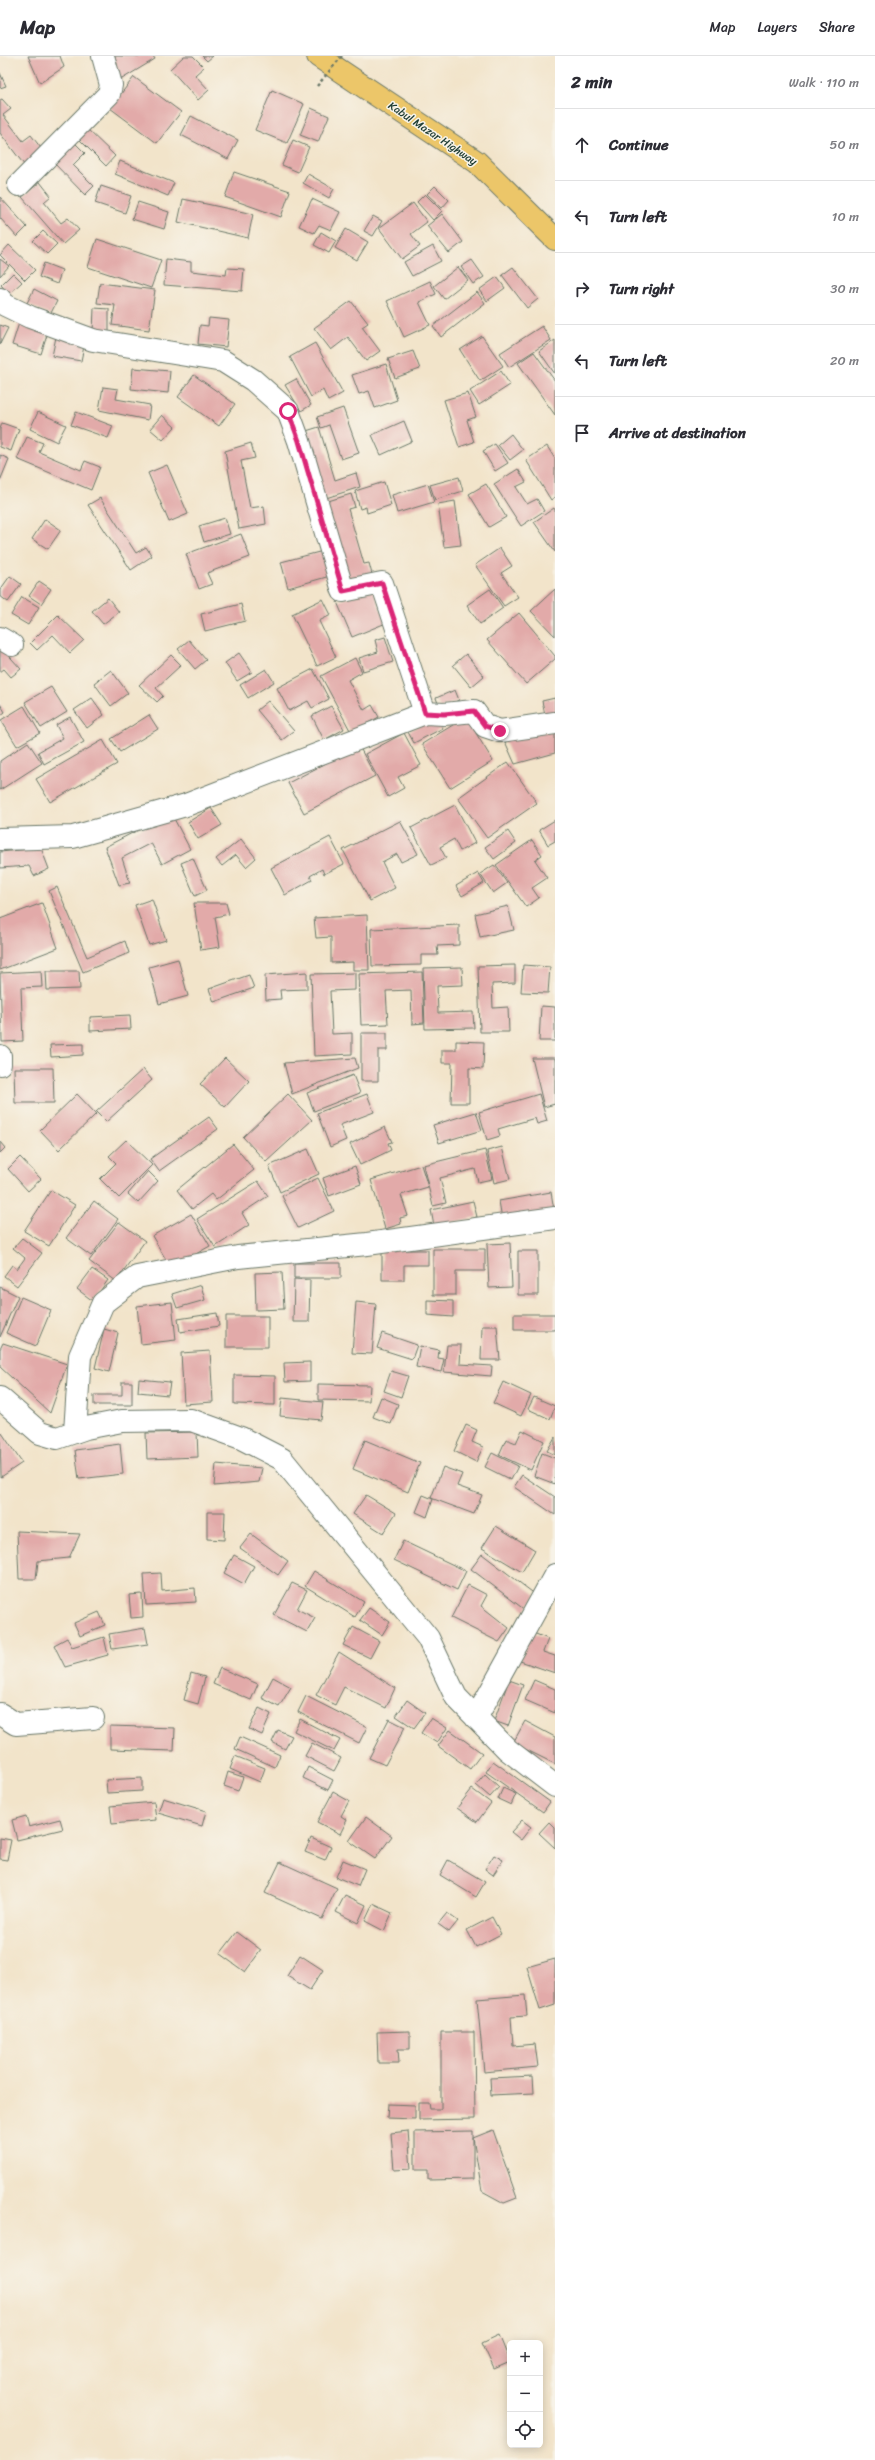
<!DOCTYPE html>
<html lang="en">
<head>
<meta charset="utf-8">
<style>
  body { margin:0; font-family:Sriracha,sans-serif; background:#f7f7f7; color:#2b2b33 }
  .controls { position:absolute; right:12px; bottom:12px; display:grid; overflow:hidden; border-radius:6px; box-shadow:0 2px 10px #0003 }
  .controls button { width:36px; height:36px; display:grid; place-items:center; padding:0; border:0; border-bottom:1px solid #e1e1e2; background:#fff; color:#2b2b33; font:20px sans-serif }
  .stop { position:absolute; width:12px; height:12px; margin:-9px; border:3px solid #db2777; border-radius:50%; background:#fff }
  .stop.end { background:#db2777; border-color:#fff; box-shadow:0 1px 4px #0008 }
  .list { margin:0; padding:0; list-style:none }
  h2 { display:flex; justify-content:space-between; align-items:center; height:52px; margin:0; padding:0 16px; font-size:17px }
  h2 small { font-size:13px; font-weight:400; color:#7c7c81 }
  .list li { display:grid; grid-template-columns:26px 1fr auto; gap:12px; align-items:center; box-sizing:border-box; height:72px; padding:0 16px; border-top:1px solid #e1e1e2 }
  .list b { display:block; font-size:15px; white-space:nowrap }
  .list em { font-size:13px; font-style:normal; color:#7c7c81 }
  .icon { flex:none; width:22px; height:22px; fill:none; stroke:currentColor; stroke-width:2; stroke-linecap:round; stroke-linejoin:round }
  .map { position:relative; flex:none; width:555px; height:2404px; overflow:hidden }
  header { display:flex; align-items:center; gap:24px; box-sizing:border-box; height:56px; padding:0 20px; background:#fff; border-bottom:1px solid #e1e1e2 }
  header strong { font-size:19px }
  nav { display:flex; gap:22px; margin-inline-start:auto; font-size:14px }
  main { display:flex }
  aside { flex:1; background:#fff }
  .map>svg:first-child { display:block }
  .building { fill:#e2aaa9 }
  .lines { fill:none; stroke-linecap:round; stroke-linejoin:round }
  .minor-casing { stroke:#697768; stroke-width:24 }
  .highway-casing { stroke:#697768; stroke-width:24 }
  .minor { stroke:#fff; stroke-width:22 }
  .highway { stroke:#ecc669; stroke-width:22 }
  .path-bridge { stroke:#697768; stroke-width:2.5; stroke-dasharray:3 3; stroke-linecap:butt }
  .route { stroke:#db2777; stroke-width:5 }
  .labels { text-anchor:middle; stroke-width:3; stroke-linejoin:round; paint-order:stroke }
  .street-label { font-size:11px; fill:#1f3d34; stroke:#f7f3e8 }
</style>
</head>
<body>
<header>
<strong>Map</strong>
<nav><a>Map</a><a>Layers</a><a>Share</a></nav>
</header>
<main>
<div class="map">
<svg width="555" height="2404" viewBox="0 0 555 2404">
  <rect width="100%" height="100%" fill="#f7f3e8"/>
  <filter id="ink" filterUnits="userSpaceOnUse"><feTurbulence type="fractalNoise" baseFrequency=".025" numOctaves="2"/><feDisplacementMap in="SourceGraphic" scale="8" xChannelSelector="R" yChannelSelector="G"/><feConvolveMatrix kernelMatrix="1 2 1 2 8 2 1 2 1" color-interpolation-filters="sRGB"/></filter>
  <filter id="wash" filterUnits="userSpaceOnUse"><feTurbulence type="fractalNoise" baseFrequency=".012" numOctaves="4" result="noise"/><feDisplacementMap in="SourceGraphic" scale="16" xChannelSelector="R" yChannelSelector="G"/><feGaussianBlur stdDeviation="0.9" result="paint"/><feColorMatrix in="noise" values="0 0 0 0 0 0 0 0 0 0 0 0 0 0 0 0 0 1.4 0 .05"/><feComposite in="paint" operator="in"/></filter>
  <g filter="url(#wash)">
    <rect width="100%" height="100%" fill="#f2e4ca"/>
    <g id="blocks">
      <path class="building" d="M28,0H60L64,11L40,27Z
        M108,0H153L155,3L122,23Z
        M184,0H193L204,11L195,19L209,34L198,44L170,13Z
        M202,0H213L207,5Z
        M0,17L6,30L0,32Z
        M134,21L181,56L157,87L110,52Z
        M272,34L304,48L287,87L255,74Z
        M2,43L11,53L3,59L23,85L31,79L44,96L25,110L0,77V44Z
        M311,52L329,60L318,86L300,79Z
        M191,60L238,84L228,103L181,79Z
        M84,70L115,100L106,110L75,79Z
        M72,84L85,97L73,109L94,130L85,139L51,104Z
        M293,84L309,91L298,116L282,109Z
        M120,105L174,127L168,140L115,118Z
        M234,116L290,135L281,161L225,141Z
        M308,118L334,133L329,142L303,127Z
        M40,126L51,140L44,146L61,167L68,162L79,174L63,188L22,141Z
        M101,130L131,140L125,157L95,147Z
        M435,130L449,144L442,152L427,138Z
        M425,138L442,155L433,164L417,146Z
        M0,141L27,171L17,181L0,162Z
        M183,143L253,158L248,182L178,166Z
        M312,143L340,156L331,174L319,169L314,177L299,170Z
        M138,146L169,156L164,173L132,163Z
        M413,147L427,166L411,178L420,190L402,203L379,172Z
        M442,158L463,186L449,197L427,170Z
        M373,160L382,165L373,180L364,175Z
        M346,173L368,186L357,204L335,192Z
        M43,175L57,188L47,198L33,185Z
        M321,176L336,185L329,197L314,189Z
        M97,183L161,204L151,232L88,211Z
        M9,189L35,214L25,224L0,199Z
        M433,190L441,205L412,220L404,206Z
        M0,203L9,210L0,220Z
        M166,203L191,206V215L226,219L227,212L244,213L242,235L164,229Z
        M472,204L484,221L473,228L461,211Z
        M44,207L62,214L57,228L39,221Z
        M458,211L468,224L444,243L434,230Z
        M513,211L538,243L527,252L502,219Z
        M13,217L22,226L9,238L1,229Z
        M497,221L505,232L487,245L479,234Z
        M430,225L436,238L419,246L430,269L404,281L387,245Z
        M100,227L155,234L149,274L112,269L115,249L97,247Z
        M34,233L57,245L50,259L27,247Z
        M477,236L485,247L441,281L433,270Z
        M351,245L368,267L362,271L380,295L366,305L348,281L331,294L314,272Z
        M94,252L109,253V276H93Z
        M209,262L229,264L226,291L198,288L200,269L208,270Z
        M19,267L48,276L41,298L12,289Z
        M0,269L8,272L0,288Z
        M542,270L551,284L509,311L500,297Z
        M482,280L503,310L480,325L460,294Z
        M56,281L85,285L81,305L52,300Z
        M555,284V318L539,295Z
        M315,287L343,337L328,345L323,334L311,341L290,301Z
        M413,295L420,313L395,322L388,303Z
        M534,296L555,325V359L518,307Z
        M386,308L397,344L375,352L369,335L359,338L352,319Z
        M133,312L170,315L168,337L131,333Z
        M501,315L510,329L479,349L470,335Z
        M194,319L235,348L219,370L178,341Z
        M296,323L311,349L301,355L285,329Z
        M103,331L118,333L116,343L150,349L148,364L99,354Z
        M468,337L476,361L467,364L474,386L459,391L444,344Z
        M343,352L359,397L341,403L329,369L321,372L317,361Z
        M38,356L66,369L57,386L30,373Z
        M76,356L113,370L108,382L71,369Z
        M162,359L175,371L163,384L150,373Z
        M404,365L412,385L381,399L372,379Z
        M2,367L19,373L11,395L0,391V373Z
        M319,371L335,424L356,417L360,431L323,443L303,376Z
        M511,378L523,394L510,404L498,389Z
        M27,381L43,387L39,396L81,414L85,405L100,411L91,434L17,403Z
        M251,387L255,402L241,405L250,452L264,450L266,468L239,473L225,395Z
        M495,388L508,407L495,415L483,395Z
        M547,390L555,403V441L551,444L526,404Z
        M0,399L9,403L0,425Z
        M167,409L188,458L169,466L148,417Z
        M518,413L526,426L516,431L527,448L537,443L544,455L521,470L494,428Z
        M459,421L463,435L435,444L430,429Z
        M384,426L391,449L367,457L366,451L360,453L355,435Z
        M428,428L434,446L397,457L392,439Z
        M486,428L506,461L489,471L469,438Z
        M351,438L355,451L348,453L364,508L369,507L373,522L350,529L325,446Z
        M100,442L136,497L146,491L152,500L131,514L88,449Z
        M455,445L461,489L444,491L438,448Z
        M554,452L555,454V496L534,466Z
        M225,462L230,478L204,486L199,470Z
        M45,463L61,474L48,493L32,483Z
        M241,478L250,501L207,517L212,528L199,533L186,498Z
        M500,492L512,510L501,517L518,541L504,550L475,509Z
        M323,495L330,520L288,532L281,506Z
        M10,520L21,528L8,546L0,540V534Z
        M39,525L51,533L41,548L29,540Z
        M372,532L386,567L352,581L337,546Z
        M490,533L503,552L480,568L467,549Z
        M555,533V580L531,555Z
        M22,541L39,551L28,569L11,559Z
        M108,542L119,556L103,568L92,555Z
        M323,543L331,559L319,565L336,601L317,610L292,558Z
        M241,548L245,565L205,575L201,558Z
        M519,557L555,600V603L526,628L487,584Z
        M58,559L84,584L70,597L53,579L37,594L30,587Z
        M385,581L393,606L363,615L359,602L378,596L375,584Z
        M189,584L206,604L195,613L178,593Z
        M2,592L21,613L11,621L4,613L0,616V594Z
        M239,597L252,616L237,625L225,607Z
        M466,598L484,620L471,631L453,609Z
        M171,599L181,609L156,632L163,640L157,646L139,629Z
        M355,602L362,616L348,624L364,654L372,649L379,661L351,676L321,620Z
        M266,613L274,626L248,642L240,629Z
        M313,613L329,643L312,652L308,645L289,655L277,632Z
        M111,614L128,637L111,650L94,627Z
        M51,631L67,656L41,672L25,646Z
        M455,634L459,644L440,652L436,642Z
        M92,642L104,659L87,672L74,654Z
        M555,642V656L545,659L542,645Z
        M268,645L294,675L282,684L257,654Z
        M0,648L5,656L0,660Z
        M24,650L40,677L17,690L1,664Z
        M331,650L344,673L324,684L312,660Z
        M149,659L158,673L120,696L111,683Z
        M437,660L443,672L414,687L408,676Z
        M70,661L84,686L44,708L38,696L63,682L56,669Z
        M466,661L493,705L450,732L422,688Z
        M555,674V697L515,708L503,681Z
        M404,677L421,709L398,721L404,732L388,741L365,698Z
        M103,684L117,708L50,746L36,723Z
        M28,686L42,707L0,734V705Z
        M359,690L375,720L304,757L288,727Z
        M508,706L537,747L487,782L458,742Z
        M455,749L475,787L460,795L454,783L440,791L446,802L431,809L411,772Z
        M211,752L222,769L198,783L188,766Z
        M171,757L190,793L162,808L151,787L122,802L130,827L119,829L105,791Z
        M555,764V785L548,789L539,774Z
        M400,765L418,798L401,806L397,798L382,806L395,832L370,845L343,794Z
        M508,775L516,787L494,803L485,791Z
        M330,781L344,808L324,818L322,813L310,820L312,824L285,839L271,812Z
        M241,783L256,802L246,811L236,799L222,810L216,803Z
        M532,784L542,799L535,804L547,822L532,832L539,842L526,851L496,809Z
        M41,792L49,813L34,820L29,810L0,812V796Z
        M193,802L207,834L195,840L181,807Z
        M494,809L507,827L493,837L480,818Z
        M478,817L484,827L462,840L456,830Z
        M57,831L87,901L125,885L129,897L83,916L49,835Z
        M152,843L166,884L149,889L135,849Z
        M42,847L58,892L0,914V863Z
        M194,847H226L229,858L215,861L220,891L201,894Z
        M508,850L514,874L480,881L475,858Z
        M367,859L369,914H353V906L331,907V881L316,882L314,862Z
        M459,869V889L437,890L438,899H421V909L372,910L371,873Z
        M178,903L188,940L159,948L149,911Z
        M515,909V927L492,928L493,952L508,951L509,976H480L478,910Z
        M523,909L550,911L548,937L521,936Z
        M462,911L463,929L437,930L438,957L473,956L474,972L425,973L423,912Z
        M41,915L42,931L21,932L23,985L2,986L0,917Z
        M46,915H79L80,933L47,934Z
        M307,916V933L280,934L281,943L266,944L265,919Z
        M422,916L424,967L412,968L411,934L386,935L388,968L361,969L359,918Z
        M355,917V934L330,935L332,978L352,977V998L314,1000L311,918Z
        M249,919L254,932L214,946L209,933Z
        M541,950L555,951V985H539Z
        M130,959L131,973L90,975V961Z
        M361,977H387V994H378V1025H361Z
        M456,985L484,986L483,1013L469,1012V1047H451L452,1007H442V994H456Z
        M83,988V999L51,1001L50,989Z
        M225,1002L249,1025L225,1051L200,1028Z
        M355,1002L358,1012L292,1038L284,1007Z
        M532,1002H555V1048L544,1051Z
        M14,1012H53L54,1047H15Z
        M143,1013L152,1024L106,1066L96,1056Z
        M353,1019L360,1037L314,1055L307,1037Z
        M77,1038L96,1058L59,1094L40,1074Z
        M288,1038L312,1064L266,1106L243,1081Z
        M367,1038L374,1056L340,1069L346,1084L330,1091L317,1057Z
        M539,1038L547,1065L537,1068L535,1062L498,1073L500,1080L487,1084L479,1056Z
        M476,1056L482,1074L439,1087L433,1069Z
        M209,1061L218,1073L159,1115L150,1103Z
        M385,1071L392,1086L388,1087L391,1094L360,1109L350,1088Z
        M126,1084L152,1109L119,1142L100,1123L116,1107L109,1100Z
        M0,1086L5,1092L0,1097Z
        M233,1088L254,1114L216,1144L211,1138L192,1153L177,1134Z
        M502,1091L510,1123L494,1127L487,1095Z
        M308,1093L319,1118L280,1136L269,1110Z
        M485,1094L492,1123L478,1126L475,1113L440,1122L446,1147L433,1150L423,1109Z
        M20,1101L41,1123L28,1135L8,1113Z
        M421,1109L428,1131L401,1139L408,1160L400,1162L401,1168L385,1173L371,1124Z
        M355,1110L361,1128L329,1140L323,1122Z
        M148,1115L158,1125L138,1147L128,1138Z
        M318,1122L334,1155L298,1172L282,1140Z
        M258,1125L268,1140L242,1157L249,1169L215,1191L197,1163Z
        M51,1134L75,1149L49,1190L24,1175Z
        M551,1136L554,1154L502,1163L499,1145Z
        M94,1145L118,1163L91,1200L66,1182Z
        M473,1145L477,1161L434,1170L431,1154Z
        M191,1158L210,1190L171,1212L152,1180Z
        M119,1166L145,1185L116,1225L89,1205Z
        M22,1182L42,1197L17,1230L4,1220L12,1209L17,1213L25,1202L13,1192Z
        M510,1187L512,1231L489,1232L487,1188Z
        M433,1193H485V1215H456V1239H433Z
        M382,1194H428V1209H404V1224H382Z
        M518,1195H538V1239H518Z
        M294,1207H341V1222H294Z
        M92,1213L108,1224L93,1245L77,1233Z
        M282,1216L284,1253L256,1254L255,1217Z
        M294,1223L310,1224L309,1266H293Z
        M201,1229L205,1244L177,1252L172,1238Z
        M0,1231L18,1240L0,1281Z
        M21,1241L51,1254L36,1290L6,1277Z
        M427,1244L453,1245V1261L427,1259Z
        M172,1246L176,1284L141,1288L137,1250Z
        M356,1246L376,1248L372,1298L352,1297Z
        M217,1257L219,1270L180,1276L178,1263Z
        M514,1258H555V1274H514Z
        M226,1260H268V1291H226Z
        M482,1270H497L500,1304H481Z
        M104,1273L118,1277L109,1316L95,1312Z
        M382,1277L417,1289L412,1303L377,1292Z
        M3,1287L67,1308L50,1357L0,1311V1293Z
        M447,1289H461L460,1308L492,1310L491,1320L444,1316Z
        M420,1290L439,1294L438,1302L444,1303L441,1316L416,1311Z
        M210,1295L213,1346L184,1348L181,1297Z
        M310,1306V1325L285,1326L284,1307Z
        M391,1315L408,1320L401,1341L384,1335Z
        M234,1319L275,1320V1349L234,1348Z
        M139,1323L170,1326L168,1339L138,1336Z
        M122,1326H132V1349H94V1339H122Z
        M503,1326L531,1339L521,1360L493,1347Z
        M318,1328L370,1329L369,1345L318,1344Z
        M381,1341L398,1348L391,1368L373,1361Z
        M534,1341L555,1350L550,1363L528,1353Z
        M282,1342L323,1346L321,1364L280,1360Z
        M466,1369L477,1374L472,1386L483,1391L476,1406L454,1395Z
        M522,1374L544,1385L531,1414L499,1399L506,1383L516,1387Z
        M197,1376L198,1401L147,1403L146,1377Z
        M2,1377L22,1407L1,1421L0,1378Z
        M555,1381V1399L547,1395Z
        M365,1384L420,1407L408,1436L353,1413Z
        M120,1388L123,1418L79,1423L75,1394Z
        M492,1397L518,1410L511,1424L485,1411Z
        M542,1397L555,1402V1428L534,1420Z
        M216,1408L262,1412L259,1426L214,1430Z
        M443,1411L462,1418L457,1430L482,1439L474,1458L431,1442Z
        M522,1419L555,1441V1459L514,1431Z
        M366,1439L396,1457L383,1477L353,1458Z
        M423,1439L433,1443L427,1461L416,1456Z
        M207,1456H225L224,1484L207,1483Z
        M496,1470L535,1494L522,1516L482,1492Z
        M17,1475L80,1478L69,1502L38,1505L36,1523H19Z
        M251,1478L288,1505L278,1519L240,1492Z
        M403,1485L466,1515L457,1534L394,1504Z
        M482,1498L536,1539L525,1554L471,1513Z
        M234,1499L254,1510L244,1528L224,1517Z
        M314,1515L364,1546L355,1561L305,1530Z
        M161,1517L162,1535L195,1532L196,1546L146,1549L144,1518Z
        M292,1527L307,1534L297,1553L315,1562L307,1576L274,1559Z
        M468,1529L487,1539L481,1550L509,1572L499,1586L451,1562Z
        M142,1538L143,1561L131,1562L129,1539Z
        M369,1552L390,1566L382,1579L360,1564Z
        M99,1556L105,1569L80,1580L74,1567Z
        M353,1571L379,1585L370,1602L343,1589Z
        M145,1572L148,1588L112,1593L109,1578Z
        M531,1576L548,1583L543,1596L555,1600V1617L520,1605Z
        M104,1581L108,1599L65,1611L54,1589L67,1582L72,1591Z
        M339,1596L395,1632L386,1652L344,1631L335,1649L316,1639Z
        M220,1612L258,1628L251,1644L213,1628Z
        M191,1617L205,1621L198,1648L184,1644Z
        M273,1621L291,1631L279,1651L262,1642Z
        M509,1624L523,1629L508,1670L494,1665Z
        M534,1624L555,1633V1657L525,1644Z
        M306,1640L367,1671L359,1687L298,1656Z
        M407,1644L425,1657L414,1672L396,1660Z
        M259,1652L271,1658L262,1679L249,1673Z
        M431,1662L447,1672L437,1687L421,1677Z
        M300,1663L340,1684L334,1695L294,1675Z
        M389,1663L405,1671L385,1709L369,1702Z
        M525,1665L555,1681V1708L513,1687Z
        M110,1670L175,1672L174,1695L110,1693Z
        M278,1674L292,1680L285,1693L272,1686Z
        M450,1674L482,1697L470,1713L438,1690Z
        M240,1681L280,1699L275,1711L235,1693Z
        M312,1687L341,1702L334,1715L305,1700Z
        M235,1700L265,1712L260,1726L230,1713Z
        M493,1705L550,1746L543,1756L486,1716Z
        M308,1711L333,1724L328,1734L303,1722Z
        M228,1716L243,1721L238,1735L224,1730Z
        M485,1718L499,1731L490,1741L476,1729Z
        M142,1722V1735L107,1737L106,1724Z
        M503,1732L516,1738L511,1749L498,1743Z
        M472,1733L491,1747L477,1766L457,1752Z
        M333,1736L349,1745L341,1760L347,1764L340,1778L317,1766Z
        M163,1742L206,1755L202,1770L158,1757Z
        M154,1746L156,1764L112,1768L110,1750Z
        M26,1760L29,1771L60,1763L63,1773L17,1784L12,1764Z
        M366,1761L392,1780L375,1803L349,1785Z
        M522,1764L531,1771L521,1784L511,1776Z
        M549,1766L555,1772V1792L539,1777Z
        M0,1782L11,1784L7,1804L0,1803Z
        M311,1782L331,1791L325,1804L305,1796Z
        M494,1799L503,1804L493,1819L485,1813Z
        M343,1804L365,1813L358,1830L336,1821Z
        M448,1804L485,1826L476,1841L440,1819Z
        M280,1806L337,1832L322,1863L265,1837Z
        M345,1839L366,1849L358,1867L336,1856Z
        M373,1848L392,1857L384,1875L365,1865Z
        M447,1857L458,1865L449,1876L438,1868Z
        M492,1861L501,1878L476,1891L467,1874Z
        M237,1876L261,1894L245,1916L220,1898Z
        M300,1899L323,1914L310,1934L287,1920Z
        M555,1903V1949L540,1954L527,1911Z
        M525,1939L527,1960L511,1961L513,1990L535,1988L538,2011L484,2016L477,1943Z
        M410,1975V1993H398L399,2007H378L377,1976Z
        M441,1976H474L475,2063L419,2064V2047H429L430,2053H441Z
        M533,2020L534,2037L491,2039L490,2022Z
        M388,2048L415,2049V2063L387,2062Z
        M493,2074L517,2142L504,2147L482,2135L473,2082Z
        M408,2075L411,2113L394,2114L391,2077Z
        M473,2075V2123L428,2124V2114H415V2076Z
        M499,2279L510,2306L494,2313L482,2287Z"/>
    </g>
  </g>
  <g filter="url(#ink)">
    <use href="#blocks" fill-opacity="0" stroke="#697768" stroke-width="1"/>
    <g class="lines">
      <defs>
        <path id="minor" d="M19,129L109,38L111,29L103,0
          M0,243L5,249L30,261L93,284L223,305L253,324L288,355L299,385L343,535L382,527L425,657
          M0,582L12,589
          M0,783L73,781L186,749L425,657L444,658L474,655L485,670L500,675L555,667
          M0,1000V1008
          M0,1342L40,1377L57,1382L86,1372L122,1365L191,1364L241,1382L282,1403L428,1582L456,1641L508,1694L555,1730
          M75,1376L80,1300L103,1247L137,1221L238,1201L367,1188L555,1162
          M0,1658L16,1668L93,1662
          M476,1662L555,1519"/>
        <path id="highway" d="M318,0L477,106L555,183"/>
      </defs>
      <use href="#minor" class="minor-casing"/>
      <use href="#highway" class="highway-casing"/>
      <use href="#minor" class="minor"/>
      <use href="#highway" class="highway"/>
      <path class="path-bridge" d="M317,30L342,0"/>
    </g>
  </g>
  <g class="lines" filter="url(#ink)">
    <path class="route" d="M288,355L299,385L343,535L382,527L425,657L444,658L474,655L485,670L500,675"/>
  </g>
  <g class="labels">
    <g class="street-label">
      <text transform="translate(433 77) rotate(34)" y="4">Kabul Mazar Highway</text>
    </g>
  </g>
</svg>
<div class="controls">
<button>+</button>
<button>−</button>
<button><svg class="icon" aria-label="locate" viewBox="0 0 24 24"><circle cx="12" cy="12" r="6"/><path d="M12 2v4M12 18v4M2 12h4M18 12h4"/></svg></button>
</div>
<div class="stop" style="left:288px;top:355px"></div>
<div class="stop end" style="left:500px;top:675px"></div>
</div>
<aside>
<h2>2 min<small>Walk · 110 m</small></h2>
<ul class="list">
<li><svg class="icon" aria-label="ahead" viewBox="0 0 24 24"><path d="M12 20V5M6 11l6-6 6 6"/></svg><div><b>Continue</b></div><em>50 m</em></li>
<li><svg class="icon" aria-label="left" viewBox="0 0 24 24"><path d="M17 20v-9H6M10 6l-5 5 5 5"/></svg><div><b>Turn left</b></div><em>10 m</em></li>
<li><svg class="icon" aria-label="right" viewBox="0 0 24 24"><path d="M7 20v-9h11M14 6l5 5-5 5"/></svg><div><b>Turn right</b></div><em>30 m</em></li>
<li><svg class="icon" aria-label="left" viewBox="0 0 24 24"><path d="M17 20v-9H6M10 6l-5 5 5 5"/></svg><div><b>Turn left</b></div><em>20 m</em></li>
<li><svg class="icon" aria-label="arrive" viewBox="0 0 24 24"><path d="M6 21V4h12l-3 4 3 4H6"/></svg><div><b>Arrive at destination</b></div></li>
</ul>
</aside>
</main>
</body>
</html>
